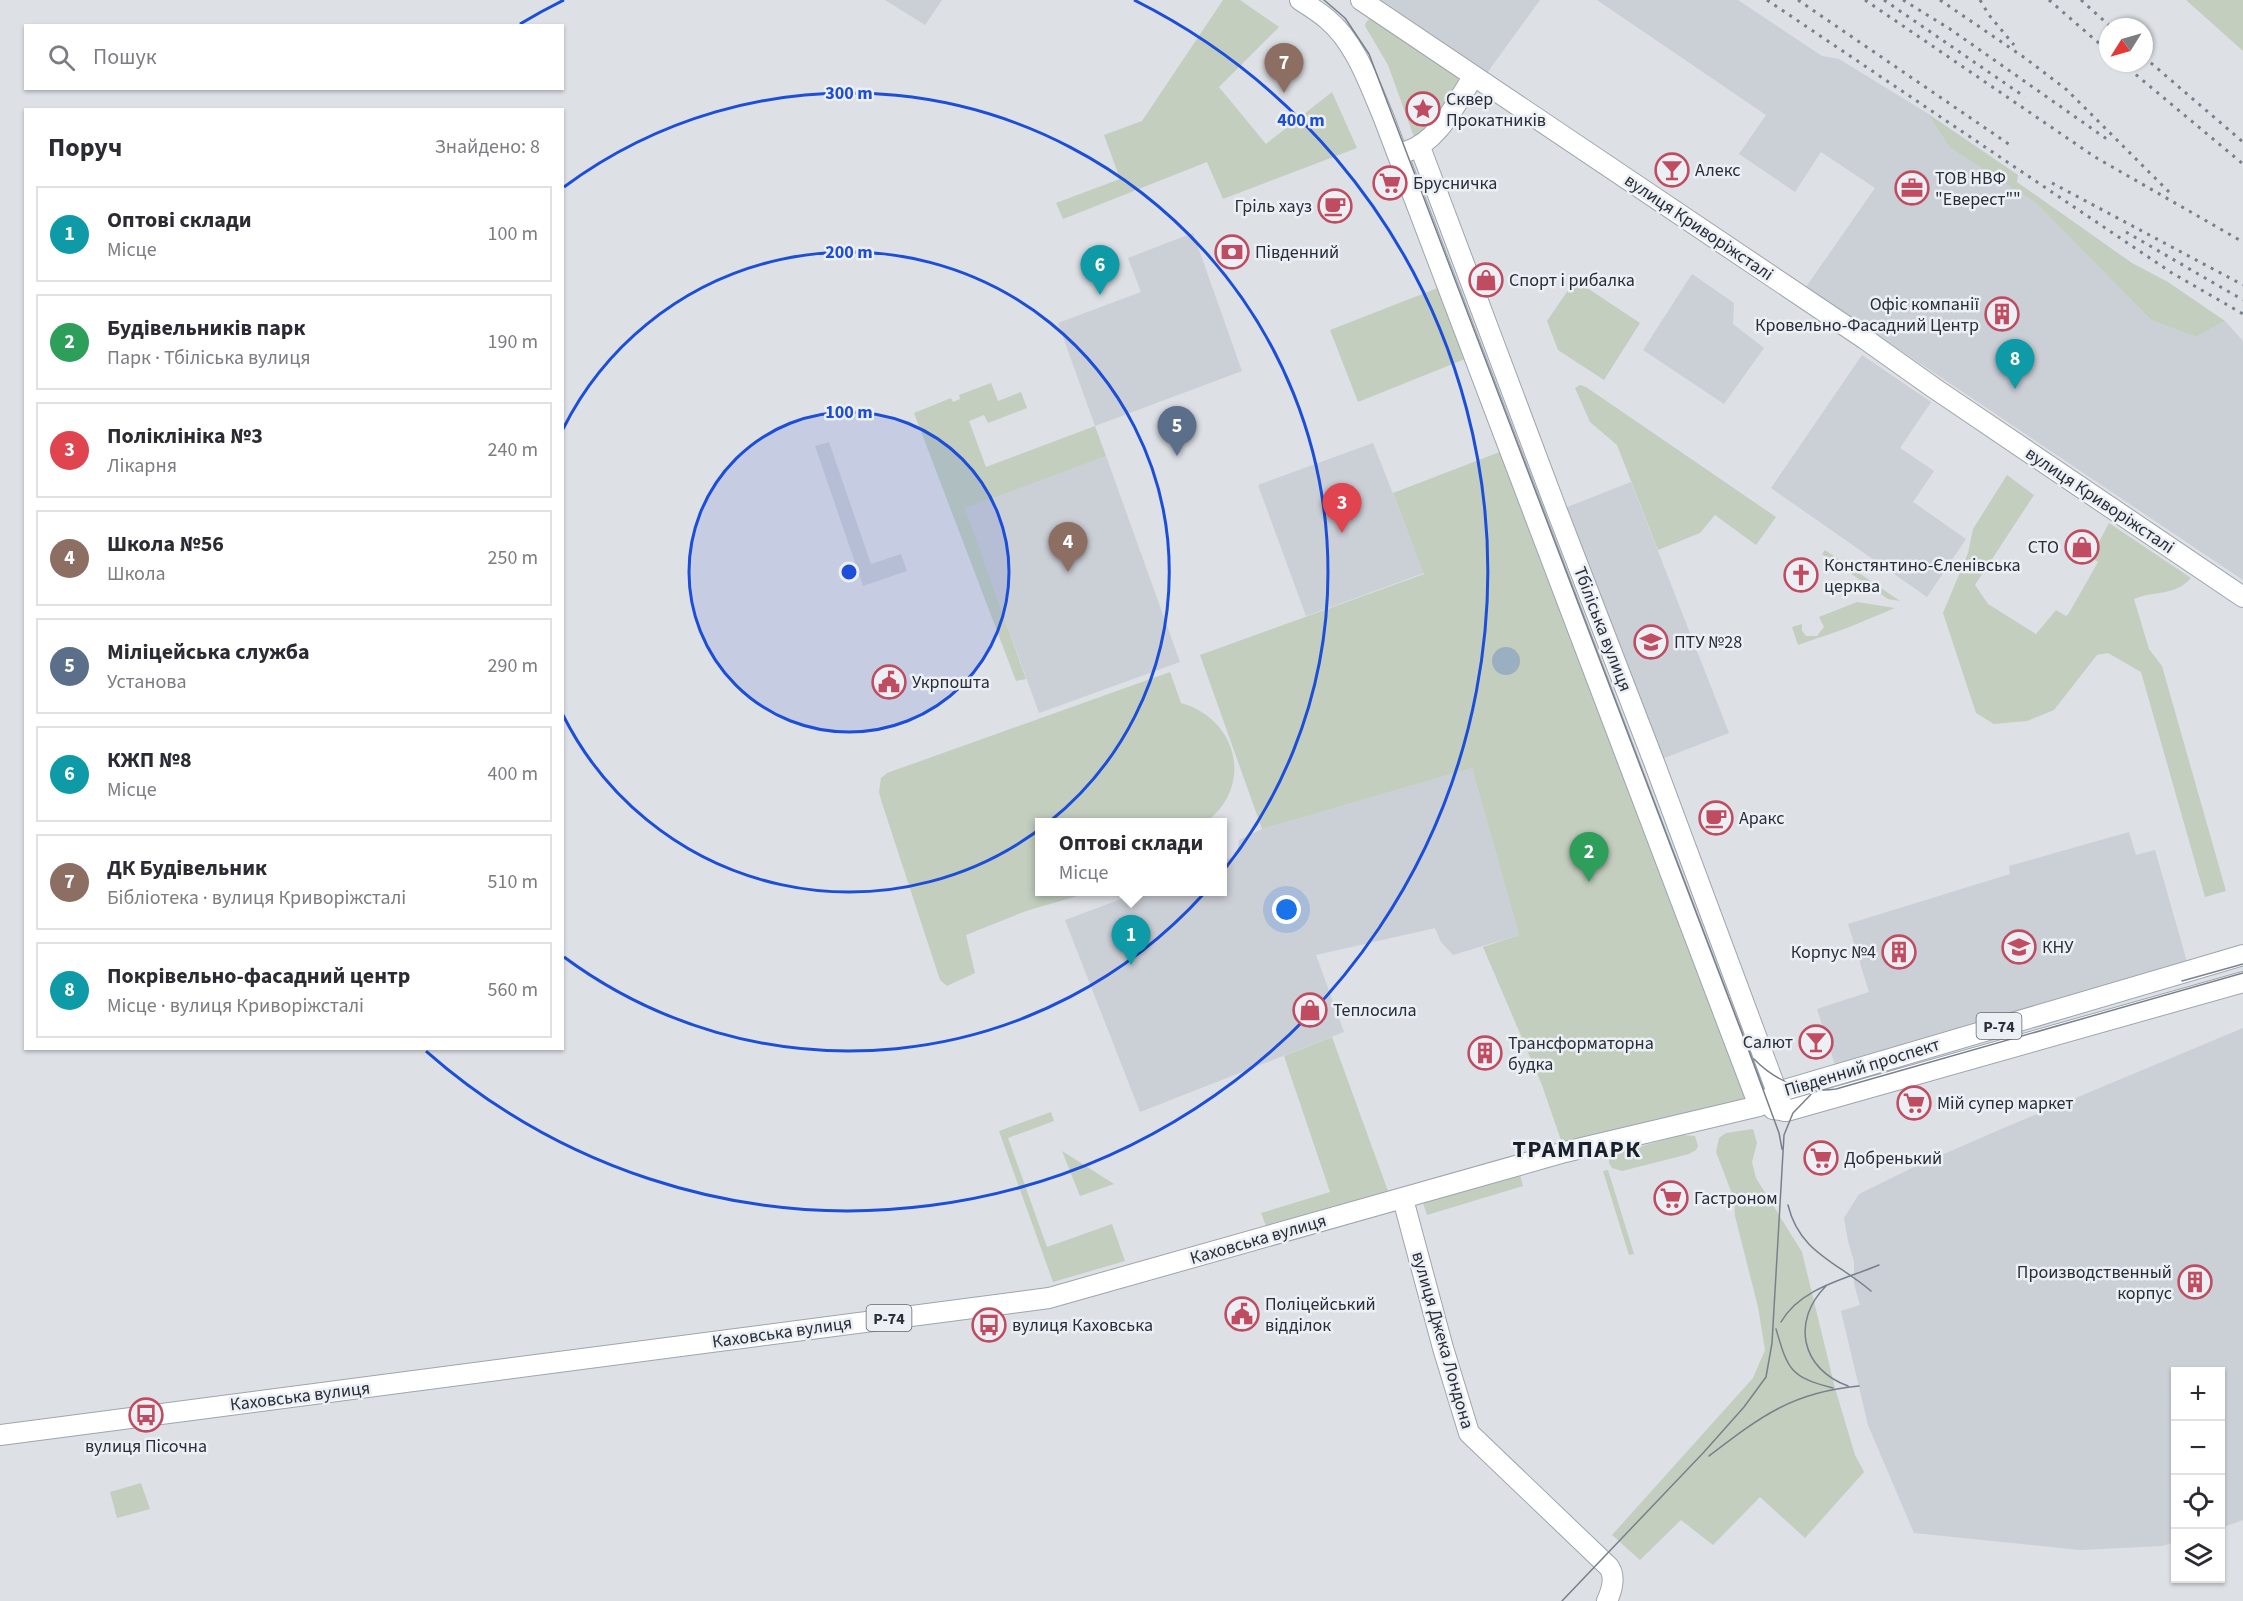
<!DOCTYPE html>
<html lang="uk">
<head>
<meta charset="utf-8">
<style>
  body { margin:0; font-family:"Source Sans 3",sans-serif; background:#f2f2f3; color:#2b2b33 }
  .controls { position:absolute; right:18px; bottom:18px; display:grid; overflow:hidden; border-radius:0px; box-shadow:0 2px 4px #0004 }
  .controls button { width:54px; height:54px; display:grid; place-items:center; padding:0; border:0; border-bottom:2px solid #e1e1e2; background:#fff; color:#2b2b33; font:30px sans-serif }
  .compass { position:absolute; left:2099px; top:18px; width:54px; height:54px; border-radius:50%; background:#fff; box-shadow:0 2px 4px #0004; rotate:233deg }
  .you { position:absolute; left:1287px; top:910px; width:21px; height:21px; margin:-15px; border:4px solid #fff; border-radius:50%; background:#1a73e8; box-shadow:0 0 0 9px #1a73e833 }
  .badge { display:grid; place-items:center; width:39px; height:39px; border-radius:50%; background:#bf4c60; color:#fff; font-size:20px; font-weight:700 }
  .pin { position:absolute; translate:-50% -50px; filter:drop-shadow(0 2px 3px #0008) }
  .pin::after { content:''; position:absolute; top:32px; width:21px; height:18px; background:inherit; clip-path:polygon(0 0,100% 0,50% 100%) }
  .popup { position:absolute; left:1035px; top:818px; width:192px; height:78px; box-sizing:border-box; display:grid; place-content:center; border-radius:0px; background:#fff; filter:drop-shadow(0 2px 4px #0005); font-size:20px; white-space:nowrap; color:#7c7c81 }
  .popup b { font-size:22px; color:#2b2b33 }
  .popup::after { content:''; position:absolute; left:50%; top:100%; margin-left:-12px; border:12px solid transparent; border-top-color:#fff }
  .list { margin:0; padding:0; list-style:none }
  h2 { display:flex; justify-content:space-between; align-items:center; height:78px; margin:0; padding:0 24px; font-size:26px }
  h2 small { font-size:20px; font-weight:400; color:#7c7c81 }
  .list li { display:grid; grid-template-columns:39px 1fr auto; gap:18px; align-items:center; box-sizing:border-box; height:96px; margin:0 12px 12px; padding:0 12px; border:2px solid #e1e1e2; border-radius:0px }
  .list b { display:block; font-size:22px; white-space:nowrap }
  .list p { margin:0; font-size:20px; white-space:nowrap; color:#7c7c81 }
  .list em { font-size:20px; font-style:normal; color:#7c7c81 }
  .icon { flex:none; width:33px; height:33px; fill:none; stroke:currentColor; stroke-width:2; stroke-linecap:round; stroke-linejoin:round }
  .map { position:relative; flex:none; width:2243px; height:1601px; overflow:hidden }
  .search { position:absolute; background:#fff; box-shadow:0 2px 4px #0004; left:24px; top:24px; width:540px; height:66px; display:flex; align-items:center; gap:15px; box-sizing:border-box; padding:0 21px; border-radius:0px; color:#7c7c81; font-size:22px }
  .panel { position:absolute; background:#fff; box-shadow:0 2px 4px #0004; left:24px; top:108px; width:540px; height:942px; border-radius:0px }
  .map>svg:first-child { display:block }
  .built { fill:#cbcfd6 }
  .green { fill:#c3cebf }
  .water { fill:#9bafc2 }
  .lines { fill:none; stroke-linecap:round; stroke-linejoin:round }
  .major-casing { stroke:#9da5af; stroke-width:22 }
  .major { stroke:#fff; stroke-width:20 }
  .tram { stroke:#78808d; stroke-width:1.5 }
  .rail { stroke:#78808d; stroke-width:3; stroke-dasharray:3 6; stroke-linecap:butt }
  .ring { fill:none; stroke:#1d4ed8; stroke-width:3 }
  .labels { text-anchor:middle; stroke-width:5; stroke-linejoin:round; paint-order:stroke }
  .shield { fill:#eceff3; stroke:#636972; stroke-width:1.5 }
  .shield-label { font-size:16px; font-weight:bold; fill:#282f3a }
  .poi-label { font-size:18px; fill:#282f3a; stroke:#eceff3; text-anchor:start }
  .street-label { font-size:18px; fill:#282f3a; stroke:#eceff3 }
  .district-label { font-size:24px; font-weight:bold; letter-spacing:1.5px; fill:#1a202b; stroke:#eceff3 }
  .centre { fill:#1d4ed8; stroke:#eceff3; stroke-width:3 }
  .ring-label { font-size:18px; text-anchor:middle; font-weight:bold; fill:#1d4ed8; stroke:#eceff3; stroke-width:5; stroke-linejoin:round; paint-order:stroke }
</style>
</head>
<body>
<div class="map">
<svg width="2243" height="1601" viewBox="0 0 2243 1601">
  <rect width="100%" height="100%" fill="#dde0e5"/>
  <path class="built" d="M885,0H942L925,25Z
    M1378,0H1540L1487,73Z
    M1597,0H1738L1822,56L1839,59L1927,113L1950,148L2036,203L2151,320L2196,337L2225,321L2243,341V580L1806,287L1875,188L1821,152L1795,192L1739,154L1766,115Z
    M1193,233L1242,371L1095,426L1058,323L1141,292L1128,258Z
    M1692,274L1734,303L1733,324L1764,348L1724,404L1643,350Z
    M1862,355L1931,402L1900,448L1934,471L1913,502L1966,539L1927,597L1771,488Z
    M829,442L871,564L901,554L907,571L863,586L815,446Z
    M1373,443L1424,573L1306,616L1258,485Z
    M1106,456L1180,662L1039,713L964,507Z
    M1631,482L1729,733L1654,762L1557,511Z
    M1472,768L1519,935L1453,955L1441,942L1435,928L1316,955L1344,1032L1140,1112L1065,920L1140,892H1222L1223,861L1237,855L1239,840L1262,829Z
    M2129,832L2136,855L2155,850L2189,969L1838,1074L1817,1009L1869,992L1848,924L2010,874L2009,866Z
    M2243,1028V1520L2221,1528L2220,1372H2176L2175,1542L2162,1546L2080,1550L1914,1533L1868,1425L1841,1311L1860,1305L1854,1284V1261L1848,1241L1844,1218L1859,1194L1912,1168L1999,1130Z"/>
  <path class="green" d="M1223,0H1240L1279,27L1219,87L1266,144L1332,92L1357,148L1223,199L1207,162L1063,219L1056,203L1120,179L1104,135L1142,121Z
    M2186,0H2243V51Z
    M1371,18L1454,72L1458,78V83L1422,137L1415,140L1388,65L1365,26L1366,22Z
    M1927,113L2018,175L2017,182L2132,263L2168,282L2225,321L2196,337L2151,320L2036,203L1950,148Z
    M1575,280L1640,323L1604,380L1558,350L1547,321Z
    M1448,284L1475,355L1358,402L1330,330Z
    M991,383L998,401L1021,392L1027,408L988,423L984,415L969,421L986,467L1095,426L1106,456L965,508L1026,679L1016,681L914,413L951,398L953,402L960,399L959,395Z
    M1580,385L1586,387L1776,517L1756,545L1715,515L1700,533L1658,550L1617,445L1590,422L1575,388Z
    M1510,448L1759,1106L1565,1152L1542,1085L1483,947L1519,935L1472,768L1262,829L1200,655L1424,574L1393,493Z
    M2007,475L2034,495L1975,585L1988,604L2036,634L2056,610L2066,616L2069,613L2098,562L2091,557L2109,523L2191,578C2174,597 2155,590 2134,599L2149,649L2162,666L2226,891L2205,897L2141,672L2108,653L2097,655L2054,710L2027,721L1994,724L1976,713L1943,613L1968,553L1973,529Z
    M1825,550L1900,601L1888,599L1822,554Z
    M1857,602L1895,608L1847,628L1798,645L1792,627L1802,624V631L1806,636H1817L1824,627L1819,617Z
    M1170,672L1181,703C1238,719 1254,786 1206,822H1040V892H1091L1026,911L966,935L975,973L947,986L940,980L881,800L879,792L881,778L887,773Z
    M1332,1037L1388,1191L1266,1226L1261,1213L1330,1192L1284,1056Z
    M1051,1112L1054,1121L1008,1138L1047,1247L1112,1224L1125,1261L1053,1282L999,1131Z
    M1753,1129L1757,1143L1752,1162L1756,1178L1802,1252L1835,1388L1855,1455L1864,1472L1805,1538L1760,1497L1713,1545L1681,1520L1640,1560L1612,1535L1753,1378L1765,1350L1758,1307L1735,1216L1734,1199L1716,1152L1719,1138L1726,1133Z
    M1682,1135L1695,1136L1698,1146L1696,1150L1689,1154L1622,1171L1612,1168L1609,1163V1157L1613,1154Z
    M1062,1151L1114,1184L1080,1196Z
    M1608,1170L1634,1254L1629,1255L1603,1171Z
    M1520,1174L1523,1186L1427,1215L1423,1203Z
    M141,1483L150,1509L117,1518L110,1492Z"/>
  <path class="water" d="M1492 661a14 14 0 1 1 28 0a14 14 0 1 1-28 0Z"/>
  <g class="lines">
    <defs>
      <path id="major" d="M1300,0C1309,6 1319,12 1327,19C1355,42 1369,83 1383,116L1759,1106
        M1361,0L1865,339L1934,388L2243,597
        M1420,147L1557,511L1654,762L1784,1111
        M1408,151C1440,140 1456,102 1474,76
        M1773,1109L1787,1111L2243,982
        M1403,1199L1443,1348L1469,1433L1609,1567C1616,1577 1612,1590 1607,1601
        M0,1435L1049,1298L1565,1152L1759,1106L1778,1092L2243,955"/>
    </defs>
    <use href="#major" class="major-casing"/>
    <use href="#major" class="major"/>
    <path class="tram" d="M1324,0L1345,18L1369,54L1750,1054L1779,1133L1782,1149
      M2182,981L2243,964
      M1754,1059C1775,1081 1806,1094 1836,1089L2243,973
      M1788,1205C1799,1252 1837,1262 1871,1291
      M1826,1286C1791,1321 1801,1369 1848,1386
      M1781,1322C1800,1288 1846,1279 1879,1265
      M1776,1329C1788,1370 1790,1377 1833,1388
      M1709,1456C1760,1417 1792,1392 1859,1386
      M1562,1601L1704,1452L1744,1407L1766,1377L1772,1343L1784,1135L1793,1113L1821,1084"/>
    <path class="rail" d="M1767,0L2172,273L2243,314
      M1798,0L2013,147
      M1865,0L2095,157L2243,242
      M1884,0L2025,97
      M1903,0L1950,29L2111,142
      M1940,0L2025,58L2067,90L2171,194
      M1980,0L1989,15L2014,45
      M2049,0L2108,51
      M2081,0L2111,27
      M2144,57L2243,142
      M2122,63L2243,164
      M2052,183L2243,285
      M2126,232L2243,300"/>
  </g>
  <circle cx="849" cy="572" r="160" fill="#1d4ed8" fill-opacity=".12"/>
  <g class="ring">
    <circle cx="849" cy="572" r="160"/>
    <path d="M563 429A320 320 0 1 1 563 715"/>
    <path d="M564 187A479 479 0 1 1 564 957"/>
    <path d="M520 24A639 639 0 0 1 564 0M1134 0A639 639 0 1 1 426 1051"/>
  </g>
  <defs>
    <symbol id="sight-ring" viewBox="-11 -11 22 22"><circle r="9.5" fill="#eceff3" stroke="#bf4c60" stroke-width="1.5"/><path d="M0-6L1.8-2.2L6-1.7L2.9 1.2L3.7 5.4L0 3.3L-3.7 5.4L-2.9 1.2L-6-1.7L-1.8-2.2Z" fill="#bf4c60"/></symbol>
    <symbol id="bar-ring" viewBox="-11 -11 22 22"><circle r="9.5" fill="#eceff3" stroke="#bf4c60" stroke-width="1.5"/><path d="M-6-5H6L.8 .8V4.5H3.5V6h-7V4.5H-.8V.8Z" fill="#bf4c60"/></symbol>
    <symbol id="supermarket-ring" viewBox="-11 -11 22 22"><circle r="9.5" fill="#eceff3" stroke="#bf4c60" stroke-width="1.5"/><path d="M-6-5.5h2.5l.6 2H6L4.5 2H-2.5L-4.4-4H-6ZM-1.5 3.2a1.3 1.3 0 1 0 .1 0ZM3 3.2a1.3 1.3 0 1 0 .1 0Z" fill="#bf4c60"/></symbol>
    <symbol id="office-ring" viewBox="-11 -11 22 22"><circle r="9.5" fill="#eceff3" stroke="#bf4c60" stroke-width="1.5"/><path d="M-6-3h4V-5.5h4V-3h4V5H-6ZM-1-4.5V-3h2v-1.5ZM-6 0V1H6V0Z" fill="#bf4c60"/></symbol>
    <symbol id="cafe-ring" viewBox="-11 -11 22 22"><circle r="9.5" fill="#eceff3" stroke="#bf4c60" stroke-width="1.5"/><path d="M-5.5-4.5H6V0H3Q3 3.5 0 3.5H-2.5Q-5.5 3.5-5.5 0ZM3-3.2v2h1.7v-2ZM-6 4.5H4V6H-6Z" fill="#bf4c60"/></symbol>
    <symbol id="bank-ring" viewBox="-11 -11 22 22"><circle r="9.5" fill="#eceff3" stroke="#bf4c60" stroke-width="1.5"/><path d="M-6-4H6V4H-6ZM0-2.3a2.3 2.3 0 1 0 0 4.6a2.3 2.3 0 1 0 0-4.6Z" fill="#bf4c60"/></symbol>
    <symbol id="shop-ring" viewBox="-11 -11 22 22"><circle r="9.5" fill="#eceff3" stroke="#bf4c60" stroke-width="1.5"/><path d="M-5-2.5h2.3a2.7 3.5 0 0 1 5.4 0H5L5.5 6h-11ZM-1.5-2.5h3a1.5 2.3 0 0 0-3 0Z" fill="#bf4c60"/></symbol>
    <symbol id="building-ring" viewBox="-11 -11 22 22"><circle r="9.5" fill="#eceff3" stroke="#bf4c60" stroke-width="1.5"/><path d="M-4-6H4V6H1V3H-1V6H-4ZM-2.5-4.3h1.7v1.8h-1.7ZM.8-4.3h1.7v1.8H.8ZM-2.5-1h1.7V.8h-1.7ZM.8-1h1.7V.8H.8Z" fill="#bf4c60"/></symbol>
    <symbol id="church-ring" viewBox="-11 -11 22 22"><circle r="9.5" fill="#eceff3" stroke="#bf4c60" stroke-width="1.5"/><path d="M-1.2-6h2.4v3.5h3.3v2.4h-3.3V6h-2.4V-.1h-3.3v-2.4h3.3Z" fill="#bf4c60"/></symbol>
    <symbol id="university-ring" viewBox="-11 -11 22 22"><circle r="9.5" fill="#eceff3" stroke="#bf4c60" stroke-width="1.5"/><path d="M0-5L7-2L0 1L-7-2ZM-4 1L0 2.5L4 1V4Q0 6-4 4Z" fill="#bf4c60"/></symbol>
    <symbol id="civic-ring" viewBox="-11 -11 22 22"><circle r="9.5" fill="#eceff3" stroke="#bf4c60" stroke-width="1.5"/><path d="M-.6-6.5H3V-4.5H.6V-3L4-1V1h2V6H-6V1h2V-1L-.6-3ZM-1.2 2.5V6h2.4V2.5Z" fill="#bf4c60"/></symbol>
    <symbol id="bus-ring" viewBox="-11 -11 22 22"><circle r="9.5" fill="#eceff3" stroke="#bf4c60" stroke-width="1.5"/><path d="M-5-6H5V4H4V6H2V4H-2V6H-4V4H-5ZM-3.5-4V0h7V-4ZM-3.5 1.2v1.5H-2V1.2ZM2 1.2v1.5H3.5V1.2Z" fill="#bf4c60"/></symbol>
  </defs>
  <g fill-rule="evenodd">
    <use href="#sight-ring" x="1404" y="90" width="38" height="38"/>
    <use href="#bar-ring" x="1653" y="151" width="38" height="38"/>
    <use href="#supermarket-ring" x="1371" y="164" width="38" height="38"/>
    <use href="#office-ring" x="1893" y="169" width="38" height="38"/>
    <use href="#cafe-ring" x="1316" y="187" width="38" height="38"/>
    <use href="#bank-ring" x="1213" y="233" width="38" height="38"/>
    <use href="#shop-ring" x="1467" y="261" width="38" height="38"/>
    <use href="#building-ring" x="1983" y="295" width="38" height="38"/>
    <use href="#shop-ring" x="2063" y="528" width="38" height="38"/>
    <use href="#church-ring" x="1782" y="556" width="38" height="38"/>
    <use href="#university-ring" x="1632" y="623" width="38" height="38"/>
    <use href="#civic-ring" x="870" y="663" width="38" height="38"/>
    <use href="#cafe-ring" x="1697" y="799" width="38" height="38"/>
    <use href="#university-ring" x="2000" y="928" width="38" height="38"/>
    <use href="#building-ring" x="1880" y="933" width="38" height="38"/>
    <use href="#shop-ring" x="1291" y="991" width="38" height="38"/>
    <use href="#bar-ring" x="1797" y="1023" width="38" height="38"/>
    <use href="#building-ring" x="1466" y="1034" width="38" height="38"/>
    <use href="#supermarket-ring" x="1895" y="1084" width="38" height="38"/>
    <use href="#supermarket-ring" x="1802" y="1139" width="38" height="38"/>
    <use href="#supermarket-ring" x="1652" y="1179" width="38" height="38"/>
    <use href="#building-ring" x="2176" y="1263" width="38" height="38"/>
    <use href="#civic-ring" x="1223" y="1295" width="38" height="38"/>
    <use href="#bus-ring" x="970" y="1306" width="38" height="38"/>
    <use href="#bus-ring" x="127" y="1396" width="38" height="38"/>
  </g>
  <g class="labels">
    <g class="shield">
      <rect x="1976.5" y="1013" width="45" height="26" rx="4.5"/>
      <rect x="866.5" y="1305" width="45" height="26" rx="4.5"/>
    </g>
    <g class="shield-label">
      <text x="1999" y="1032">Р-74</text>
      <text x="889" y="1324">Р-74</text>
    </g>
    <g class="poi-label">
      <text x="1446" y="105">Сквер<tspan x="1446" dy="21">Прокатників</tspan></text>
      <text x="1695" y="176">Алекс</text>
      <text x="1935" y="184">ТОВ НВФ<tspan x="1935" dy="21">"Еверест""</tspan></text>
      <text x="1413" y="189">Брусничка</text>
      <text x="1312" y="212" text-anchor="end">Гріль хауз</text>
      <text x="1255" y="258">Південний</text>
      <text x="1509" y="286">Спорт і рибалка</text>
      <text x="1979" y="310" text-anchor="end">Офіс компанії<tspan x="1979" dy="21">Кровельно-Фасадний Центр</tspan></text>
      <text x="2059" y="553" text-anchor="end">СТО</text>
      <text x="1824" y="571">Констянтино-Єленівська<tspan x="1824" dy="21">церква</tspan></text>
      <text x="1674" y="648">ПТУ №28</text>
      <text x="912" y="688">Укрпошта</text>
      <text x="1739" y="824">Аракс</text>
      <text x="2042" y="953">КНУ</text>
      <text x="1876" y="958" text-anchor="end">Корпус №4</text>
      <text x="1333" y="1016">Теплосила</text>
      <text x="1793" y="1048" text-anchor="end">Салют</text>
      <text x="1508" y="1049">Трансформаторна<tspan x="1508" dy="21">будка</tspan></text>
      <text x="1937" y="1109">Мій супер маркет</text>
      <text x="1844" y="1164">Добренький</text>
      <text x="1694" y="1204">Гастроном</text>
      <text x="2172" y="1278" text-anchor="end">Производственный<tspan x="2172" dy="21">корпус</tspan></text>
      <text x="1265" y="1310">Поліцейський<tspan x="1265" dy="21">відділок</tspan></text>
      <text x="1012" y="1331">вулиця Каховська</text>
      <text x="146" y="1452" text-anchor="middle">вулиця Пісочна</text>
    </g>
    <g class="street-label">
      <text transform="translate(1699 227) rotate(34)" y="6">вулиця Криворіжсталі</text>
      <text transform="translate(2100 500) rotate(34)" y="6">вулиця Криворіжсталі</text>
      <text transform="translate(1603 629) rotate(69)" y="6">Тбіліська вулиця</text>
      <text transform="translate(1862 1067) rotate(-17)" y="6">Південний проспект</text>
      <text transform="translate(1258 1239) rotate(-16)" y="6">Каховська вулиця</text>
      <text transform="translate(782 1332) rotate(-8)" y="6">Каховська вулиця</text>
      <text transform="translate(1443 1340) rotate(74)" y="6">вулиця Джека Лондона</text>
      <text transform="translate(300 1396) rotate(-7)" y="6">Каховська вулиця</text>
    </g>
    <g class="district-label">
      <text x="1577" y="1157">ТРАМПАРК</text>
    </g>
  </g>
  <circle cx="849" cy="572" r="9" class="centre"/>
  <g class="ring-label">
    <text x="849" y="99">300 m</text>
    <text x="1301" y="126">400 m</text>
    <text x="849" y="258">200 m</text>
    <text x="849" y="418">100 m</text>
  </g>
</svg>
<div class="controls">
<button>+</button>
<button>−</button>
<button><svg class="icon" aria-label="locate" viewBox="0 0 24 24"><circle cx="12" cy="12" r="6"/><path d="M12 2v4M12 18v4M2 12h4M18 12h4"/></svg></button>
<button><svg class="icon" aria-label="layers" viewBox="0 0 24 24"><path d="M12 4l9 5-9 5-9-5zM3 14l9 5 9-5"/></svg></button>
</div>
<svg class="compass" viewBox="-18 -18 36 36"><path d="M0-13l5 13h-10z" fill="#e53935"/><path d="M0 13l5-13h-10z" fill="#7c7c81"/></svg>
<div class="you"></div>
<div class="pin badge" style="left:1131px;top:965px;background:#0f9aa8">1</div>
<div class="popup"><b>Оптові склади</b>Місце</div>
<div class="pin badge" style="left:1589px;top:882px;background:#2e9e5b">2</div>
<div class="pin badge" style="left:1342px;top:533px;background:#e0444e">3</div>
<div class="pin badge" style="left:1068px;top:572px;background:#8d6e63">4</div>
<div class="pin badge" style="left:1177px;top:456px;background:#5c6f8a">5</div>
<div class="pin badge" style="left:1100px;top:295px;background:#0f9aa8">6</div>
<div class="pin badge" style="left:1284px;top:93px;background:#8d6e63">7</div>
<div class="pin badge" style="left:2015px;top:389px;background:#0f9aa8">8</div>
<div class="search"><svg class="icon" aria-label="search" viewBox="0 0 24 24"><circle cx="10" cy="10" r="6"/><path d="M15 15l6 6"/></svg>Пошук</div>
<section class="panel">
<h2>Поруч<small>Знайдено: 8</small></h2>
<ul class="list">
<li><span class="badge" style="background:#0f9aa8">1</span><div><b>Оптові склади</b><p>Місце</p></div><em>100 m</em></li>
<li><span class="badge" style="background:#2e9e5b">2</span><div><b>Будівельників парк</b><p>Парк · Тбіліська вулиця</p></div><em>190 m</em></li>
<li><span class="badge" style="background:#e0444e">3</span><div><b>Поліклініка №3</b><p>Лікарня</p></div><em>240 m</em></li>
<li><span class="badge" style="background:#8d6e63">4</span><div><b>Школа №56</b><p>Школа</p></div><em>250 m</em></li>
<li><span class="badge" style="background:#5c6f8a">5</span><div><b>Міліцейська служба</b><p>Установа</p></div><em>290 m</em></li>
<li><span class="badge" style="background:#0f9aa8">6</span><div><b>КЖП №8</b><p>Місце</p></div><em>400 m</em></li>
<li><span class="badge" style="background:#8d6e63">7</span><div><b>ДК Будівельник</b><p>Бібліотека · вулиця Криворіжсталі</p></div><em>510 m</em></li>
<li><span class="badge" style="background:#0f9aa8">8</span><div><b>Покрівельно-фасадний центр</b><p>Місце · вулиця Криворіжсталі</p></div><em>560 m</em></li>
</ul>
</section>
</div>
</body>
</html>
